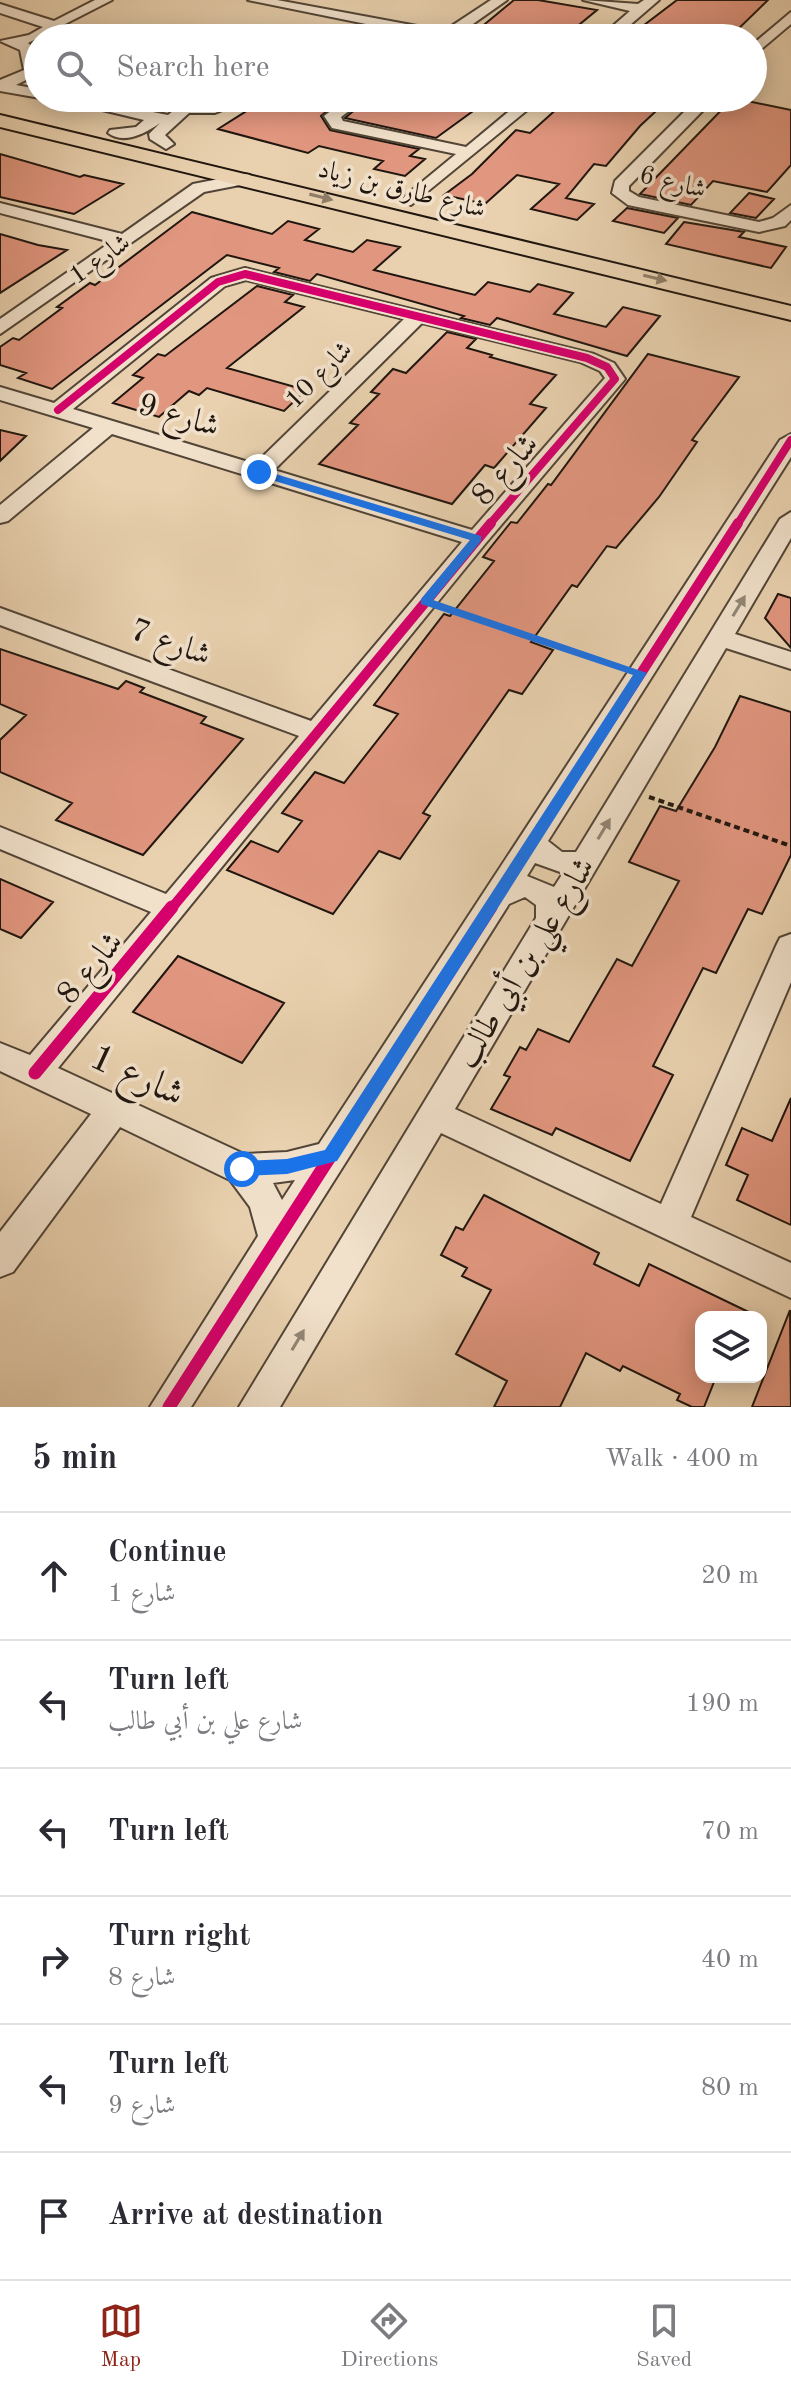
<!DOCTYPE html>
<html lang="en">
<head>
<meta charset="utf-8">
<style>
  body { margin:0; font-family:"Old Standard TT",Amiri,serif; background:#f2f2f3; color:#2b2b33 }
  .controls { position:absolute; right:24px; bottom:24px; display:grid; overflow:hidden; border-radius:16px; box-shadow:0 4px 20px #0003 }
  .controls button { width:72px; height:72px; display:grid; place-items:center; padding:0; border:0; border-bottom:2px solid #e1e1e2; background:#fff; color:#2b2b33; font:40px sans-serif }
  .stop { position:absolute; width:24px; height:24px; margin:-18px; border:6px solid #1a73e8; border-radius:50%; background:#fff }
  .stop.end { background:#1a73e8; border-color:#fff; box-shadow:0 2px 8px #0008 }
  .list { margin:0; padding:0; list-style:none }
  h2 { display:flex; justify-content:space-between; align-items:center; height:104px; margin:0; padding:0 32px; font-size:34px }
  h2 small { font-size:26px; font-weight:400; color:#7c7c81 }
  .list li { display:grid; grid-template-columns:52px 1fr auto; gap:24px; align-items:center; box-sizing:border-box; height:128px; padding:0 32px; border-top:2px solid #e1e1e2 }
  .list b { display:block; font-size:30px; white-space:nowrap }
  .list p { margin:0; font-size:26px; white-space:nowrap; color:#7c7c81 }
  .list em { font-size:26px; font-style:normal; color:#7c7c81 }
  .icon { flex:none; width:44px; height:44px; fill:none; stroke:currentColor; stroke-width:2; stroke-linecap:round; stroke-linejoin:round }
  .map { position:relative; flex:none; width:791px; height:1407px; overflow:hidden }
  .search { position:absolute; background:#fff; box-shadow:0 4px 20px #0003; left:24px; right:24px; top:24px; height:88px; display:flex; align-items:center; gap:20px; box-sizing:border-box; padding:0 28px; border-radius:44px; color:#7c7c81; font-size:30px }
  .sheet { height:872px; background:#fff }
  nav { display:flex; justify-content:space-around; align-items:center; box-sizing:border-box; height:112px; border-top:2px solid #e1e1e2; background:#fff; font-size:22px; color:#7c7c81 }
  nav a { display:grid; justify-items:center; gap:4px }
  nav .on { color:#8f2418 }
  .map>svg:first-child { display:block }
  .building { fill:#e1967f; stroke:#20160f; stroke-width:2 }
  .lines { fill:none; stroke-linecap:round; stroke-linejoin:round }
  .minor-casing { stroke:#524537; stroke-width:4 }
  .major-casing { stroke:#20160f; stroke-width:4 }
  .path { stroke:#20160f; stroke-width:4; stroke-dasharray:6 4; stroke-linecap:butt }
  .minor { fill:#f1e1cb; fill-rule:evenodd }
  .major { fill:#e9d1af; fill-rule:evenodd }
  .cycleway-far2-casing { stroke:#f1e1cb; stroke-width:12 }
  .cycleway-far1-casing { stroke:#f1e1cb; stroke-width:15 }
  .cycleway-casing { stroke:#f1e1cb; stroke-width:18 }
  .cycleway-far2 { stroke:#d6006c; stroke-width:8 }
  .cycleway-far1 { stroke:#d6006c; stroke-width:10 }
  .cycleway { stroke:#d6006c; stroke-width:13 }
  .oneway { fill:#8f7d67 }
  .oneway2 { fill:#938676 }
  .route { fill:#1a73e8 }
  .labels { text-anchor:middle; stroke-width:7; stroke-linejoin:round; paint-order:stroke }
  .far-street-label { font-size:26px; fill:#20160f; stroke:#f1e1cb }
  .street-label { font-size:32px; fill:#20160f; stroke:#f1e1cb }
  .near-street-label { font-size:38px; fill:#20160f; stroke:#f1e1cb }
</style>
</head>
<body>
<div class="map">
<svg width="791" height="1407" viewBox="0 0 791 1407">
  <rect width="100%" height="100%" fill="#e9d1af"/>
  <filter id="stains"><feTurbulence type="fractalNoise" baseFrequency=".0025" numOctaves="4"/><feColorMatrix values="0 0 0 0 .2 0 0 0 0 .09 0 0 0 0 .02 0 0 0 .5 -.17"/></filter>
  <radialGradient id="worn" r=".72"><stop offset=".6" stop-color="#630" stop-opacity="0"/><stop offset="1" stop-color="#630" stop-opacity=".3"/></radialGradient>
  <path class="building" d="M514,0H538L597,10L563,38H468Z
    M677,0H768L729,38H627Z
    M267,98H343L321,116L330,130L419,149L410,156L425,159L405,176L374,169L383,161L319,146L308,153L218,129Z
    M369,98H491L436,138L345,118Z
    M569,98H670L640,126L606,166L594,164L566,198L594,204L577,220L531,209L559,184L517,175L485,204L444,195L472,174L516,130L530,133Z
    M733,98L791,110V165L767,192L713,181L691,205L640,194Z
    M0,154L80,177L84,175L123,184L74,214L22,202L0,197Z
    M749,193L774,199L756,218L730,213Z
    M627,208L678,218L664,233L613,221Z
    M192,212L272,234L288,221L319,229L305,240L353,252L367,240L400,247L374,270L475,295L488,282L530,292L538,284L573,293L554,314L606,327L623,307L660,316L627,356L497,318L490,325L461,318L464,316L317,274L310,281L274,272L279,268L227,255L52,389L18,378L26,373L0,365V347L13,338L19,340L62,308L57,307L90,283L95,285Z
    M684,222L744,232L739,237L786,247L771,268L666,244Z
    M0,234L38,245L67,250L0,293Z
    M257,286L293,295L285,302L304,307L227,368L306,390L284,411L207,388L199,395L189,391L159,417L113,403L143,378L133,375L158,354L165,356Z
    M447,332L476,339L467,348L492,355L490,357L556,375L530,404L546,408L494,468L485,465L452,504L319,464L358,425L350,423L379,394L371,392L393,369L406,373Z
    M648,354L739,377L692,440L697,442L659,497L616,548L607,546L577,587L572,585L531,642L553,650L522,694L509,690L423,813L430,816L400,859L379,851L333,914L227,870L251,841L278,852L302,821L282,813L315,772L344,783L398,714L374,705L444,614L450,616L494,561L483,557L511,522L517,523L548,484L551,485Z
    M0,430L26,436L0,461Z
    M778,594L791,598V648L765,618Z
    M0,649L118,689L126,681L144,688L140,692L206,717L201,723L243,739L143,855L56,820L72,803L0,772V740L26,715L0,704Z
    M740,696L791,712V855L762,914L748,909L716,973L703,968L653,1066L673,1075L630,1161L556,1128L552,1135L491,1109L510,1077L504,1075L520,1047L526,1050L538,1029L569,1042L617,959L632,966L679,881L629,862L660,806L676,811L715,747Z
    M0,879L53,902L21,938L0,929Z
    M178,956L284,1003L242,1063L133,1012Z
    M791,1098V1225L737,1200L748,1175L726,1165L742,1128L772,1141Z
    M484,1195L599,1253L594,1264L639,1286L649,1264L759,1317H701V1377H716L704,1407H692L677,1400L680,1394L623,1366L620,1371L586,1353L560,1407H494L507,1381L456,1354L491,1290L462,1276L467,1268L441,1255L456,1227L463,1230Z
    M790,1310L791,1407H752Z"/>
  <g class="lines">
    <defs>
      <path id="minor" d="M95,0H112L28,43L34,48L38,74L16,85L38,89L40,98L0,91V80L24,70L20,50L0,41L29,35L43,27L0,13V4L54,21Z
        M248,0H277L444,31L491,0H507L453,38H435Z
        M583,0L638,4L644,0H659L615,38H599L630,11Z
        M791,12V24L753,56V44Z
        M52,98H82L168,115L173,111L155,98H174L183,103L253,98L215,113H189L165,135L174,144L166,149L150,139L149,134L160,123C146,133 124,145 108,133L110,130L136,127L144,120Z
        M348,98H366L341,117L343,121L466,147L525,98H542L411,205L402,200L405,196L456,154L332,128L324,116Z
        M698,98H715L629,186V191L639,197L759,222L773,218L791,205V220L785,226L759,232L628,205L612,193L615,181Z
        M244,174L250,175V183L204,192L0,334V319L111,242L0,213V203L122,234L193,184Z
        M245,268L594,354L614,363L625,379L485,544L58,1068L244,1154L287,1152L319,1144L780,440L791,434V457L548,841L562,852H576L780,519L791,512V538L735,634L791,652V669L726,648L455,1109L661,1204L776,946L780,938L791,934V982L691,1217L791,1263V1298L441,1133L280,1407H239L536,918V905L525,897L509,904L191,1407H150L258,1236L250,1207L230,1180L120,1127L13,1272L0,1277V1232L91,1114L0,1071V1043L30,1055L151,912L0,849V827L166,894L299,736L0,625V608L311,721L462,542L112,434L8,521L0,523V505L93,428L0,400V387L54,403L211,278ZM246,280L404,319L255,464L73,409L225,286ZM422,323L580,362L600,371L605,378L472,530L274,470ZM535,863L563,873L554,887L527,876ZM295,1180L282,1200L273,1183Z"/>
      <path id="major" d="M0,115L791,306V320L0,127Z"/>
    </defs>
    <use href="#minor" class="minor-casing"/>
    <use href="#major" class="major-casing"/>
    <path class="path" d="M445,609L619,666
      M649,797L791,846"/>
    <use href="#minor" class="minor"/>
    <use href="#major" class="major"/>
    <defs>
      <path id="cycleway-far2" d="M58,410L218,282L245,274L587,358L607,367L615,379L489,525
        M737,525L791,440"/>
      <path id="cycleway-far1" d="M171,909L491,523
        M489,909L738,523"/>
      <path id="cycleway" d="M35,1073L172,907
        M169,1407L491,907"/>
    </defs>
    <use href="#cycleway-far2" class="cycleway-far2-casing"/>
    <use href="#cycleway-far1" class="cycleway-far1-casing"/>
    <use href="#cycleway" class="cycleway-casing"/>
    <use href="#cycleway-far2" class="cycleway-far2"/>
    <use href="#cycleway-far1" class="cycleway-far1"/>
    <use href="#cycleway" class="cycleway"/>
  </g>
  <defs><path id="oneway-solid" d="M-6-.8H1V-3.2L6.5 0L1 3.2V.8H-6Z" transform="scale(2)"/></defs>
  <g class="oneway">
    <use href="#oneway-solid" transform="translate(321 197) rotate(14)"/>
    <use href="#oneway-solid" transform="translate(655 278) rotate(13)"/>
  </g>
  <g class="oneway2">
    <use href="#oneway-solid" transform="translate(739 606) rotate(-59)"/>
    <use href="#oneway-solid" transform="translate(604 829) rotate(-59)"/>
    <use href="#oneway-solid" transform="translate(298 1340) rotate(-59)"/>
  </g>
  <path class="route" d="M259,469L481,536V541L433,600L647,673L337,1161L287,1174L242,1176L233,1169L242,1161L287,1159L325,1150L633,675L421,604V599L470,540L255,475Z"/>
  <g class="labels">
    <g class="far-street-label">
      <text transform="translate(673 181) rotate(14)" y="9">شارع 6</text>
      <text transform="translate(402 188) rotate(14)" y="9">شارع طارق بن زياد</text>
      <text transform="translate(99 258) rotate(-35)" y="9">شارع 1</text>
      <text transform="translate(318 374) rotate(-45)" y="9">شارع 10</text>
    </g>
    <g class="street-label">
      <text transform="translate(179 414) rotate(17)" y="11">شارع 9</text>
      <text transform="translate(504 469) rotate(-49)" y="11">شارع 8</text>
      <text transform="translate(171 641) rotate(20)" y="11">شارع 7</text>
      <text transform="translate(524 962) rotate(-59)" y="11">شارع علي بن أبي طالب</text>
      <text transform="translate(89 967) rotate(-50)" y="11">شارع 8</text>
    </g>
    <g class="near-street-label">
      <text transform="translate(138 1074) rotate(25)" y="13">شارع 1</text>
    </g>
  </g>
  <rect width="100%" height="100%" filter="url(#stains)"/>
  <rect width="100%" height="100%" fill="url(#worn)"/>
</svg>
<div class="controls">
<button><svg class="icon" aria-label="layers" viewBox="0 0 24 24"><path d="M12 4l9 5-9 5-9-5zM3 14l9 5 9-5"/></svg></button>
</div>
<div class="stop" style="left:242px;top:1169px"></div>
<div class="stop end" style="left:259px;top:472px"></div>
<div class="search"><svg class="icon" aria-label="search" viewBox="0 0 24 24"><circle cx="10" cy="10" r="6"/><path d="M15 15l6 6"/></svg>Search here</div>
</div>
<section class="sheet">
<h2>5 min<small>Walk · 400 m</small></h2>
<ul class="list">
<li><svg class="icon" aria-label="ahead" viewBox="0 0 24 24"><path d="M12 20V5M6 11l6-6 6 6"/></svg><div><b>Continue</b><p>شارع 1</p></div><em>20 m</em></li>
<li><svg class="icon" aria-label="left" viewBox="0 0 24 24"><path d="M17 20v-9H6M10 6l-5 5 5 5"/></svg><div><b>Turn left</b><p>شارع علي بن أبي طالب</p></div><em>190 m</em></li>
<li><svg class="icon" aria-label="left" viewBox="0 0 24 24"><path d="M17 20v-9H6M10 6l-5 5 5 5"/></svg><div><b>Turn left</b></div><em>70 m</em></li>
<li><svg class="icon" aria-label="right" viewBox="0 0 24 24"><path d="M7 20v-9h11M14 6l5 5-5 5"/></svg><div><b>Turn right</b><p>شارع 8</p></div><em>40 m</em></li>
<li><svg class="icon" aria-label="left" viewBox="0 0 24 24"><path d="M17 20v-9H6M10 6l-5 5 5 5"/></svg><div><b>Turn left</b><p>شارع 9</p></div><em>80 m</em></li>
<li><svg class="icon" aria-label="arrive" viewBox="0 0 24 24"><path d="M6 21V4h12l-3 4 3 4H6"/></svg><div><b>Arrive at destination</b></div></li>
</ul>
</section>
<nav>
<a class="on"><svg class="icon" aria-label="map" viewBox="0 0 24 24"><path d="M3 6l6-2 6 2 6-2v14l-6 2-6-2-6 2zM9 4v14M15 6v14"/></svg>Map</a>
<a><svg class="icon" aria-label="directions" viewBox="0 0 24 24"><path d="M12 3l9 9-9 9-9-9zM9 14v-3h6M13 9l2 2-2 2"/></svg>Directions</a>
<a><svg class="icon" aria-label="saved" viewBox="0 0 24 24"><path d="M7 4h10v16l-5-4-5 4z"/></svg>Saved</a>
</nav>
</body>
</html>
